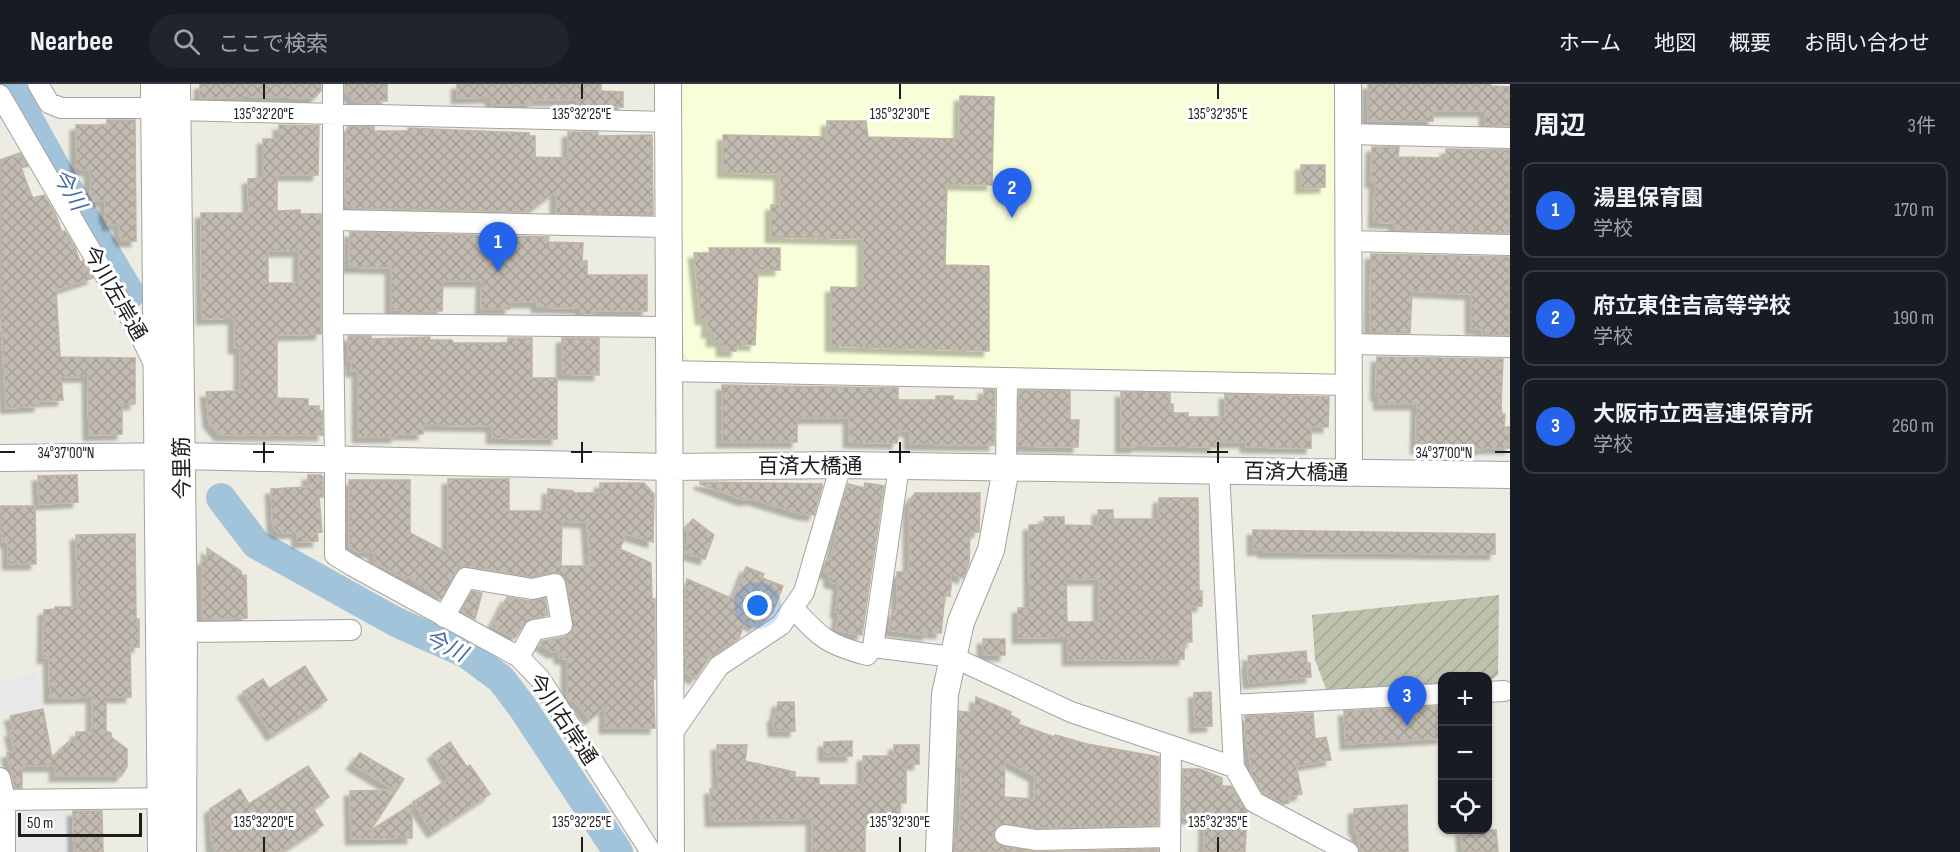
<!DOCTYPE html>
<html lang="ja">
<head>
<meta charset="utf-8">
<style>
  body { margin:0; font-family:"Sofia Sans Condensed","Noto Sans JP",sans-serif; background:#20242c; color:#f1f3f6 }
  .controls { position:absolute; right:18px; bottom:18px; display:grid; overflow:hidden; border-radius:12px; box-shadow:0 2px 4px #0004 }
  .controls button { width:54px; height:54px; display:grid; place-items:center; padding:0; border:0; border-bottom:2px solid #363941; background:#171b24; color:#f1f3f6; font:30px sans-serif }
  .scale { position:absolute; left:18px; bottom:15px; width:124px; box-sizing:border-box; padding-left:6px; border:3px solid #1c1c1c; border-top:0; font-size:16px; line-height:21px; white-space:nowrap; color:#1c1c1c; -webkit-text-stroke:4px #fff; paint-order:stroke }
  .you { position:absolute; left:758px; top:522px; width:21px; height:21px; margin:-15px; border:4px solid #fff; border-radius:50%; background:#1a73e8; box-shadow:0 0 0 9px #1a73e833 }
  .badge { display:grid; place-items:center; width:39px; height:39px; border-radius:50%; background:#2563eb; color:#fff; font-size:20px; font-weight:700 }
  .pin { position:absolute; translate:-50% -50px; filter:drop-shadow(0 2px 3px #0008) }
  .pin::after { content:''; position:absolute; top:32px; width:21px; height:18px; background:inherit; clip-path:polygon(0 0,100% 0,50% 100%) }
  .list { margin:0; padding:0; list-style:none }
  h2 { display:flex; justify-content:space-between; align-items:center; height:78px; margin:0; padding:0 24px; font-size:26px }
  h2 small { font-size:20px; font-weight:400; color:#9ea1a6 }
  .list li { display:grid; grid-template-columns:39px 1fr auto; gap:18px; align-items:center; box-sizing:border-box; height:96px; margin:0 12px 12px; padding:0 12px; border:2px solid #363941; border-radius:12px }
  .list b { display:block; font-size:22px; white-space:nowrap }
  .list p { margin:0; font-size:20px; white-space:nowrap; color:#9ea1a6 }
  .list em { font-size:20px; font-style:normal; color:#9ea1a6 }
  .icon { flex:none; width:33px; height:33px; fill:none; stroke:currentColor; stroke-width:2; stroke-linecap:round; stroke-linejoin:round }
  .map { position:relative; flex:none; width:1510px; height:768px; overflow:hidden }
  header { display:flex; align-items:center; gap:36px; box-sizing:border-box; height:84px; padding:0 30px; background:#171b24; border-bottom:2px solid #363941 }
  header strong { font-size:28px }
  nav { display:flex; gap:33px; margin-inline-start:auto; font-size:21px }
  .search { width:420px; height:54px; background:#20242c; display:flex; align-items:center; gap:15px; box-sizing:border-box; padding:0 21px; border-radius:33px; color:#9ea1a6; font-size:22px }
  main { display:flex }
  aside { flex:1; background:#171b24 }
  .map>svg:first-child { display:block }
  .education { fill:#f8feda }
  .construction { fill:url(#construction-furrows) }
  .parking { fill:#e8e8e8 }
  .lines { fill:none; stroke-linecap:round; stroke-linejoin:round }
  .river { stroke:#a2c4db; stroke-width:30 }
  .building { fill:url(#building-cross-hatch); stroke:#bfb5a4; stroke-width:1.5; fill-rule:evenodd; filter:url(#shadow) }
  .minor-casing { stroke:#a3a3a3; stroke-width:22 }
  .tertiary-casing { stroke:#a3a3a3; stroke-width:28 }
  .minor { stroke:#fff; stroke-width:20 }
  .tertiary { stroke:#fff; stroke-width:26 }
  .ticks { fill:none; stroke:#1c1c1c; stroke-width:2 }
  .labels { text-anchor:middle; stroke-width:6; stroke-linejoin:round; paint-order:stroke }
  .street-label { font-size:21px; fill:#1c1c1c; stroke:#fff }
  .water-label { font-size:22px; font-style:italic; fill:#4a68aa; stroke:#fff }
  .ticks-label { font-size:15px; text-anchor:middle; fill:#1c1c1c; stroke:#fff; stroke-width:6; stroke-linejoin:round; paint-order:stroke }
</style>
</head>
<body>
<header>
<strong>Nearbee</strong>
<div class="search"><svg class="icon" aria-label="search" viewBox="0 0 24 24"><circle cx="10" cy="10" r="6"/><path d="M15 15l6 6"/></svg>ここで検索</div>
<nav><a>ホーム</a><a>地図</a><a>概要</a><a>お問い合わせ</a></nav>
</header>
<main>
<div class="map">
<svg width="1510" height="768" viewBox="0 0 1510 768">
  <defs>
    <pattern id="construction-furrows" width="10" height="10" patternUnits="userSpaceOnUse" patternTransform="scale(1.5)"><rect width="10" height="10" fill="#bec2ad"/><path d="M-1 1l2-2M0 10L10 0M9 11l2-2" fill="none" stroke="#a3a694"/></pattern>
    <pattern id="building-cross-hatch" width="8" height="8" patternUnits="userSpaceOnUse" patternTransform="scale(1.5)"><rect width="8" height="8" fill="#c2bbb1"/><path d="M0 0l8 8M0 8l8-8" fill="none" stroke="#a6a098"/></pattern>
    <filter id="shadow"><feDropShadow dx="-5.5" dy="5.5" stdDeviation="1.5" flood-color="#0004"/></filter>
  </defs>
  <rect width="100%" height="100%" fill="#edece2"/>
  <path class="education" d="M681,0H1342L1343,284L1334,293L691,280L683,268Z"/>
  <path class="construction" d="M1499,511L1498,591L1490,597H1488V592H1442V600L1326,605L1315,576L1312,531Z"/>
  <path class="parking" d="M36,589L44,623L0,633V597Z
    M23,725H72V768H16V731Z"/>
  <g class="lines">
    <path class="river" d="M9,0L56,85L130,210
      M221,414L256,460L396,538L466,569L501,595L523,624L618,768"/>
  </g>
  <path class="building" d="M200,0H321V7L314,14L242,12V14H200Z
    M345,0H387V17L375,16V19L356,18L345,8Z
    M457,0H601V7L623,8V23L577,22V16H532V21H491V13L457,14Z
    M1368,0H1491V2L1510,3V42L1485,41V27H1433V37H1368Z
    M960,12L994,13L992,101L947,100L945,181L989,182V267L831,262V203L863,204V155L771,153V121H780V90L723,88V51L827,53V37H866L868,53L959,55Z
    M107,36H135L136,157H122V153H119V140L108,141V134H105V117H93V111H90V86H80V83H76V41H107Z
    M279,41L319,42L318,91H277V127L300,126V130H321V250L277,251V314L308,315V322H319V327H322L323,351H220L209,338L206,308L240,307V264H234V234L202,235L201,129H249L248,95L263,94V55H279ZM268,167H299V199H268Z
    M349,42L374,43V47H408V44L529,49V52H535V73L568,74V48H598V52L652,51L653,131L556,129V107L528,128L351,124L346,120L345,97L347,44Z
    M1372,63H1399L1398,73L1446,74V65L1510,66V149L1395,146V139L1374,138L1375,98H1371Z
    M20,69L28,82L21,84L31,110L33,114L44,111L55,129L62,148L65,147L75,163L80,178L83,177L93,194L56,206L60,273L135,274V320H122V350L89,351L88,292L61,293L63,316L39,317V322L6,324L0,218V76Z
    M1301,81H1325V103L1301,104Z
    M350,148L549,153L548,158L583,159L582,177H587V191H647V227H596V229L581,230V224L537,223V218H510V225H481L482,197H443L442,227H430V229H405L402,228V226H391V184L349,183Z
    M709,164H780V186H758L755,261L737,260L736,267H722V257H712V248H707L708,235H701L694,169H710Z
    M1371,170L1510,173V251L1482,250V245H1471V210L1412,207L1410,249L1370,248Z
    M348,252H371V255L430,253V256H452L453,259H508V254H532V294H557V355L492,354V342L423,341V350H396V353H358V287H351V276H348Z
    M562,254H599V291L562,290Z
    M1377,273L1503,275L1501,322L1502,330H1505L1504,343H1510V364H1481V366L1416,364L1417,320H1379V311H1376Z
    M722,301L898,304V316H936V312H953V316L979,317V314H984V305L995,306L994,361L910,360V347L899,346L897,359L849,358V334H797V358H722Z
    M1019,306L1070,307V336H1079L1078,363L1018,362Z
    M1121,308L1170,309V320H1173V329H1188V333H1225V310L1329,313L1328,343H1311V364L1246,363V358H1215V363L1136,361V363H1121Z
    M77,391L78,418L39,420L38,392Z
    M308,391H321L323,393V413H319L322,448L317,449L318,457L298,458L297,448L279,449L273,443L271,405L308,403Z
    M448,395H509V427H547L548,405L573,407V409H600V399H644L654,410L653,458L626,450L620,465L651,479L652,515H655V595H653L655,644H605V623L590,635L575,617L567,615V575L560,574L559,568H552L540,560L542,557L565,553L570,550L573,545L567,498L564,493L559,489L552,488L532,493L468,482L461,483L456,488L441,515L408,492L406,495L380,481L374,480V468H358L349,462V396H410V449L448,469ZM562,437L587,438L590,482H561Z
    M700,398L822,400V403L814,431L802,430L753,415L744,416L700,400Z
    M865,399L884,402L862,551L836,546L839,528H836L839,500L830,498L829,489L822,488L826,476L831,477L841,424L848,400L864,404Z
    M915,409H980L979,448H970L969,479L963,494L951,489V505L950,504V512L945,511L941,549L927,548V551L889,546L892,527L897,528V488H909V418Z
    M1159,414H1198L1199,507H1202V522H1191L1192,558H1184V575L1068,576V553L1018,554V524H1030L1029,441H1045L1044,433H1064V441L1098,442V426H1113V435H1158ZM1066,495H1099V538H1067Z
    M0,422H35L36,480H8V458H2V449H0Z
    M693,435L714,451L705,475L685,469L689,449L685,444Z
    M1253,446L1495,450V470L1263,468V465L1253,466Z
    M135,450L136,535H139V563H130L131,613H106V647L111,649V653L127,665V683L121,692H55V682H22V704H15L7,669L15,667L10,648L14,647L10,632L43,625L52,674L68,658H76V648H92V613L50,614L49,573L43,574L44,526L55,525V523H78L76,451Z
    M207,464L241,487L242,492L246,491L247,534L202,535V476H207Z
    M746,483L764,490L762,494L783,502L773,528L764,538L759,536L755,542L745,538L739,554L722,566L720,565L713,572L711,571L695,595L685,588L689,576L685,574V503L687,495L733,515Z
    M472,507L482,509L475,535L461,527Z
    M507,513L530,517L545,514L548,531L527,536L515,554L492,542Z
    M983,555H1005V571H983Z
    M1306,567L1307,579H1310L1311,593L1249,599L1247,579H1249L1248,572Z
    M305,582L327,616L272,651L243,608L263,595L269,605Z
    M1211,608L1212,642L1195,643L1194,609Z
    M976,613L1011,628L1010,631L1020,636L1018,640L1054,653L1055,651L1087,660L1159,673L1158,741L1037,744L1001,740L996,743L993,749L994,755L998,761L1036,768H956V755H959L962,682H958L959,627L974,629ZM1005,676L1035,692L1034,715L1004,713Z
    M778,618H794L795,647H774L773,633H775Z
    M1443,622L1442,654L1346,660L1344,627Z
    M1313,629L1315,655L1326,653L1331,676L1296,682L1302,710L1288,713L1289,719L1283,720L1263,709L1252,690L1248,661H1246L1245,632Z
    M852,657V672H824V658Z
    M450,658L467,683L470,681L490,710L433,748L413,718L449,695L433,670Z
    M717,661H747L745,677L795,688V693L819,694V701H863V672H894V661H919V680H906V719H900V735L865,736V768H812V735L711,737L710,705H718Z
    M360,669L404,695L370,747L412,720V754L351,755L350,707L395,706L352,680Z
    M308,682L329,713L313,724L323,741L282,768H216L212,762L210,725L240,705L249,720Z
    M1183,685H1200L1222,694V702H1231L1247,727L1245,768H1204L1205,734H1182Z
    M1407,721L1408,768H1360L1358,752H1357L1356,745H1354V725Z
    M73,727H102L103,768H74Z
    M1461,746H1496L1498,768H1463Z
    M1158,765V768H1036Z"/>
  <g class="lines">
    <defs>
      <path id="minor" d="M38,0L49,19L61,24H154
        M333,0V240L335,375V471L351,481L519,573L540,595L651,768
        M0,11L140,251L155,282
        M176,26L667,38
        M1349,50L1510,54
        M334,136L668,143
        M1349,157L1510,161
        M333,240L669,243
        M1349,260L1510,263
        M669,287L1349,301
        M1006,384L1007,296
        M1219,386L1234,683L1254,718L1348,768
        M793,524C821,554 826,560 867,571L873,563L899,382
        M444,533L466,494L532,505L555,500L562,541L534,546L519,573
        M184,548L351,546
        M873,563L953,573L1071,628L1234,683
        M1488,608L1504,607
        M1231,621L1442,610
        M671,651L719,582L781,541L804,508L841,381
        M0,694L5,716V768
        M0,716L175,714
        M1005,751L1036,756L1170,753
        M1170,768L1171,662"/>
      <path id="tertiary" d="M154,0L161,768
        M177,0L184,548L183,768
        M668,0L671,768
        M1348,0L1349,389
        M0,374L182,372L669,383L841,381L1510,391
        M939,768L945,610L961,538L991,466L1006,384"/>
    </defs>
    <use href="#minor" class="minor-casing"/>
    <use href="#tertiary" class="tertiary-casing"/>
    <use href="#minor" class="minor"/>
    <use href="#tertiary" class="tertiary"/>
  </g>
  <path class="ticks" d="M264,0V15M582,0V15M900,0V15M1218,0V15M264,358V379M582,358V379M900,358V379M1218,358V379M0,368H15M253,368H274M571,368H592M889,368H910M1207,368H1228M1495,368H1510M264,753V768M582,753V768M900,753V768M1218,753V768"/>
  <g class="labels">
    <g class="street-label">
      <text transform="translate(115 209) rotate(60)" y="7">今川左岸通</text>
      <text x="810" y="389">百済大橋通</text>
      <text transform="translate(182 384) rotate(-91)" y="7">今里筋</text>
      <text transform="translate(1296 388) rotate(1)" y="7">百済大橋通</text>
      <text transform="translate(563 635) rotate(56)" y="7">今川右岸通</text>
    </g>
    <g class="water-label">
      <text transform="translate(70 105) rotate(60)" y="8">今川</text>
      <text transform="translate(446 561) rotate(26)" y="8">今川</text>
    </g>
  </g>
  <g class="ticks-label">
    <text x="264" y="35">135°32'20"E</text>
    <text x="582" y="35">135°32'25"E</text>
    <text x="900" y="35">135°32'30"E</text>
    <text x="1218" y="35">135°32'35"E</text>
    <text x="66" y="374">34°37'00"N</text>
    <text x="1444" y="374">34°37'00"N</text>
    <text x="264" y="743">135°32'20"E</text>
    <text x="582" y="743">135°32'25"E</text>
    <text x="900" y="743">135°32'30"E</text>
    <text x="1218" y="743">135°32'35"E</text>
  </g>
</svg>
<div class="controls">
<button>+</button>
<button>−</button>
<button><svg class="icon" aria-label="locate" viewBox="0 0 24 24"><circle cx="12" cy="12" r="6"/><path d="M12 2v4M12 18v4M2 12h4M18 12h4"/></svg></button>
</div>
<div class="scale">50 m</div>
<div class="you"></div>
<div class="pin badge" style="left:498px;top:188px">1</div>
<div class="pin badge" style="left:1012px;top:134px">2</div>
<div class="pin badge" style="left:1407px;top:642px">3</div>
</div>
<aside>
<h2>周辺<small>3件</small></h2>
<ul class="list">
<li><span class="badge">1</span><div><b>湯里保育園</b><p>学校</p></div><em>170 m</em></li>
<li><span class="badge">2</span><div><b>府立東住吉高等学校</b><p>学校</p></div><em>190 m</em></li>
<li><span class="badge">3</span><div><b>大阪市立西喜連保育所</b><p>学校</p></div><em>260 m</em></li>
</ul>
</aside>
</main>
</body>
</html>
